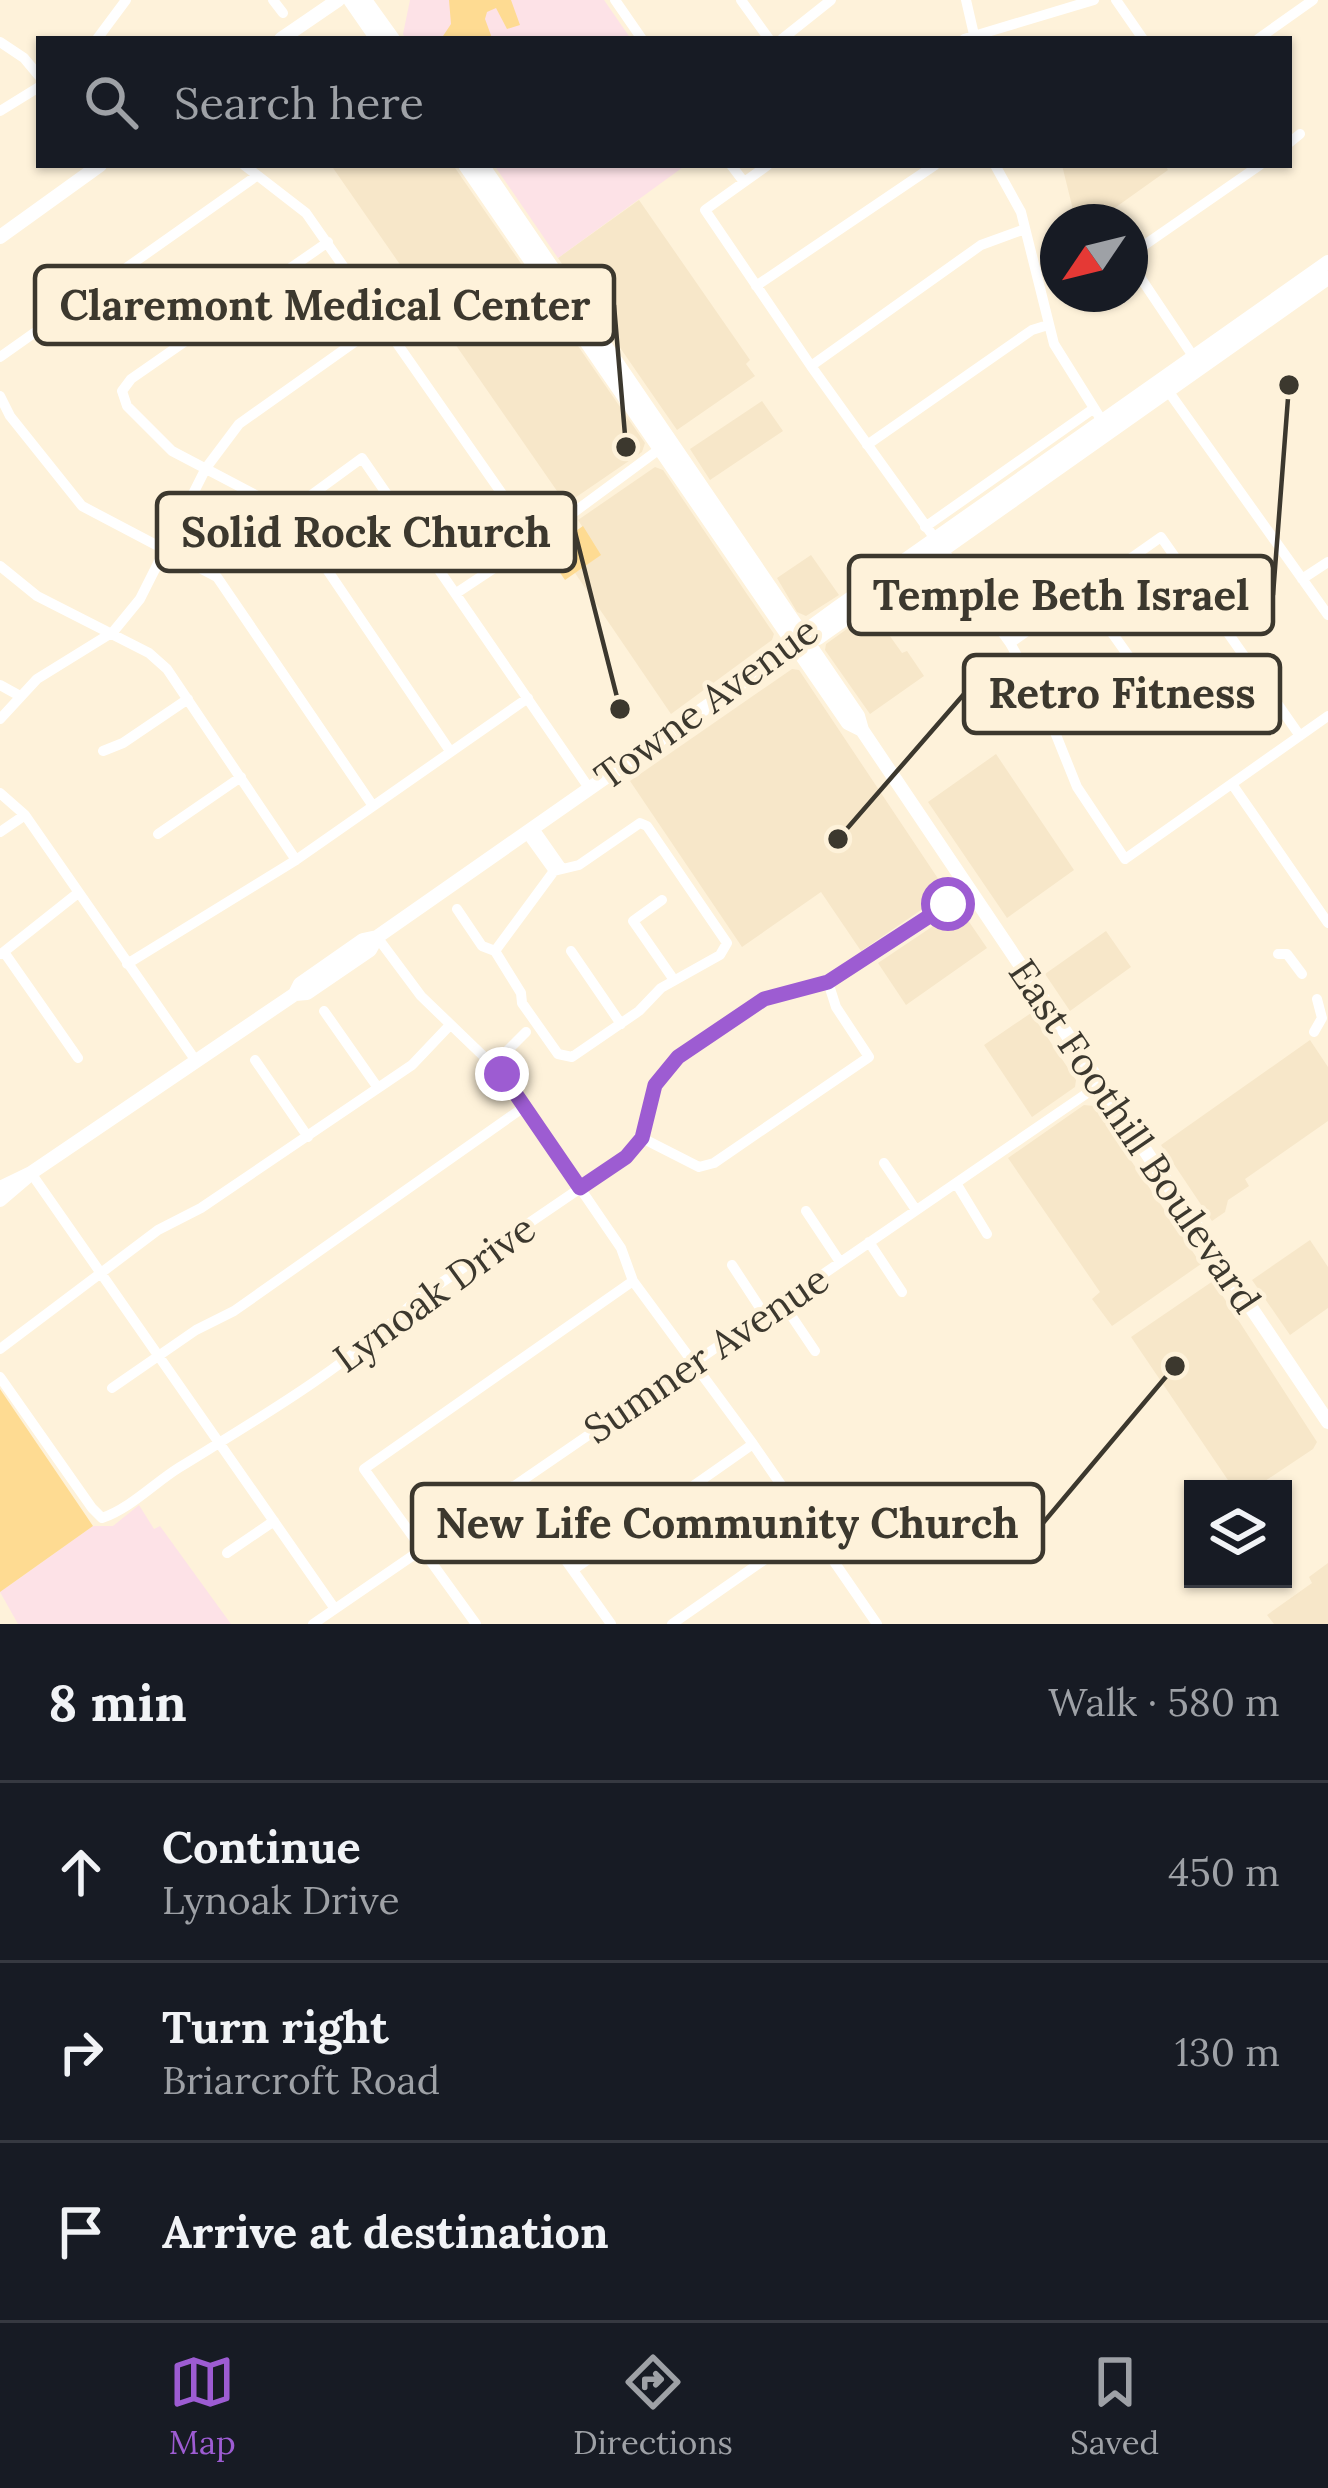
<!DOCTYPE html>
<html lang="en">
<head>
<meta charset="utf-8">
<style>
  body { margin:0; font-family:Lora,serif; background:#242831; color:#f1f3f6 }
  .controls { position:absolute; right:36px; bottom:36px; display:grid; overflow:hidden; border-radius:0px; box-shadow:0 3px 9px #0004 }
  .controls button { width:108px; height:108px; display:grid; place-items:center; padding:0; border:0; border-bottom:3px solid #363941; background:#171b24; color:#f1f3f6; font:60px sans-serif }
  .compass { position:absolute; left:1040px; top:204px; width:108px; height:108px; border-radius:50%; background:#171b24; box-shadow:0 3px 9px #0004; rotate:235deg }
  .stop { position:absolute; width:36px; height:36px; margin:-27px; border:9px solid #9d5cd2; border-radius:50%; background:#fff }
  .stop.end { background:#9d5cd2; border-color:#fff; box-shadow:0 3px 12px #0008 }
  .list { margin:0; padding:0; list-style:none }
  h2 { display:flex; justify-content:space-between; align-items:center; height:156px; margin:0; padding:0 48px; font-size:51px }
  h2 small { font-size:39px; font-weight:400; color:#9ea1a6 }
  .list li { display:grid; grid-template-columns:78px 1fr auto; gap:36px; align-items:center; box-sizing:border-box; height:180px; padding:0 48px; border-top:3px solid #363941 }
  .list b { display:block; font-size:45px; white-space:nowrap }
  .list p { margin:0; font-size:39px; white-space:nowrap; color:#9ea1a6 }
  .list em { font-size:39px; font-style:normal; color:#9ea1a6 }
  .icon { flex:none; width:66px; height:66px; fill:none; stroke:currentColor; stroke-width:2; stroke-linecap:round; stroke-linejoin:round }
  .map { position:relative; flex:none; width:1328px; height:1624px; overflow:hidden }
  .search { position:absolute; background:#171b24; box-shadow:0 3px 9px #0004; left:36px; right:36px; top:36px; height:132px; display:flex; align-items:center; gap:30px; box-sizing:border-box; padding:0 42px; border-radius:0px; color:#9ea1a6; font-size:45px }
  .sheet { height:696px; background:#171b24 }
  nav { display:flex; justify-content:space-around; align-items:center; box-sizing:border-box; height:168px; border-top:3px solid #363941; background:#171b24; font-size:33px; color:#9ea1a6 }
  nav a { display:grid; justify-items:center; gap:6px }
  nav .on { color:#9d5cd2 }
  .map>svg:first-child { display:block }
  .built { fill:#f7e7c9 }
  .education { fill:#fde2e7 }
  .green { fill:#fedb92 }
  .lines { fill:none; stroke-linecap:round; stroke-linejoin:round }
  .minor { stroke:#fff; stroke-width:10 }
  .major { stroke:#fff; stroke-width:14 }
  .route { stroke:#9d5cd2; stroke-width:15 }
  .labels { text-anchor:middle; stroke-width:9; stroke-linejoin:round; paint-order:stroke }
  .street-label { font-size:39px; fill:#3c382e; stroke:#fef2da }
  .leader { fill:none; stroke:#3c382e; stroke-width:4.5 }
  .callout-dot { fill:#3c382e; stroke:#fef2da; stroke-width:4.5 }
  .callout { fill:#fef2da; stroke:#3c382e; stroke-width:4.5 }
  .callout-label { font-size:42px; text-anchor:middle; font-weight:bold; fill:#3c382e }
</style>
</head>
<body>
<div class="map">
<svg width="1328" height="1624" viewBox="0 0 1328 1624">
  <rect width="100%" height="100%" fill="#fef2da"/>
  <path class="built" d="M331,165H453L645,443L642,452L566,504Z
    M1062,165H1165L1168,170L1095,222H1076Z
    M639,200L750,360L746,364L755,376L677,430L558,258Z
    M762,401L783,431L710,480L690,449Z
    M655,467L663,470L774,634L772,640L671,714L575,573L600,555L578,520Z
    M811,555L839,595L806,616L797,612L777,578Z
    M872,611L902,653L907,651L924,676L870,714L825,650L826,644Z
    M792,669L799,670L945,889L943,895L861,951L821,892L742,947L630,781Z
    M996,754L1074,870L1007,918L928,802Z
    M954,912L963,913L987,948L906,1005L878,963Z
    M1106,931L1131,967L1070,1011L1045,974Z
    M1031,1013L1076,1080L1075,1087L1032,1117L984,1045Z
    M1310,1040L1328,1067V1121L1245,1179L1249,1186L1228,1200L1225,1212L1212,1221L1161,1145Z
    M1084,1105L1094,1106L1201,1264L1112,1326L1092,1299L1100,1292L1008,1158Z
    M1310,1240L1328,1267V1308L1290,1335L1252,1280Z
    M1213,1281L1317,1442L1313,1449L1253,1489H1234L1131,1337Z
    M1328,1563V1624H1274L1267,1615L1312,1583L1309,1577Z"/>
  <path class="education" d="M410,0H604L631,39H406L403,34Z
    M494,165H686L558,258Z
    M139,1505L154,1529L160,1526L231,1624H18L0,1592L93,1526H113Z"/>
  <path class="green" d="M449,0H511L520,25L507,29L496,8L487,12L485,19L492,38L441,39L451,24Z
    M583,526L601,555L565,580L546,552Z
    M0,1389L93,1526L0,1592Z"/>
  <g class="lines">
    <path class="minor" d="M273,0L283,13
      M615,0L642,39
      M741,0L769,39
      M966,0L975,39
      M1116,0L1143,39
      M97,39L126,0
      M782,39L831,0
      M964,39L1094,0
      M1258,39L1313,0
      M0,42L24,58L39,76
      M0,111L39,87
      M1289,143L1300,134
      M244,165L306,213L535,541
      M731,165L744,182
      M768,165L705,210L811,366L1010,643L1042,700L1077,787L1125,859L1328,716
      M995,165L1021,212L1054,344L1104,424
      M328,242L131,379L122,391L127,406L172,451L288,512L450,751
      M1130,255L1260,165
      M1130,262L1195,359
      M756,286L935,165
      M0,357L255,177
      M811,366L981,245L1025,229
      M1166,388L1328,615
      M0,396L10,416L82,506L217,577L373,806
      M867,445L1032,330L1048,325
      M288,512L362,458L589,788
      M925,527L1093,409
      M0,566L37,596L149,653L167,669L296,860
      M1302,579L1328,562
      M458,592L535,541L665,445
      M1083,592L1169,713
      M1010,643L1161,537L1300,736
      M0,685L20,696
      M0,719L37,679L113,632L140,599L206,468L239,424L383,322
      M1145,730L1246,659
      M103,751L123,743L188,699
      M1232,784L1328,923
      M0,793L25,815L196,1061
      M533,827L561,867
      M0,832L25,815
      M526,832L554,871
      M158,834L241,777
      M662,900L633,921L674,980
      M457,909L482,946L495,951L521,993L522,1003L558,1054L572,1057L639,1011L661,988L720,955L727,943L647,826L640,823L579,865L554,871L495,951
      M377,937L421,996L502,1074L621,1248L633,1281L753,1444L877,1624
      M571,951L621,1024
      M4,952L78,1058
      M1,954L78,893
      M1278,954H1287L1302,974
      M127,964L296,860L528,698
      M324,1011L378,1088
      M1314,1032L1322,1018L1317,999
      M255,1060L308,1137
      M494,1064L526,1032
      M642,1138L699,1167L714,1163L869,1057L836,1007L828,982
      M884,1163L916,1210
      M31,1173L335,1609
      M956,1183L987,1234
      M806,1211L840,1262
      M869,1242L902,1292
      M732,1265L764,1314
      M782,1302L815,1351
      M0,1349L158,1230L201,1208L412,1065L450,1025
      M0,1377L92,1508L102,1518C131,1508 154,1483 180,1467C261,1417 347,1367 416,1300L626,1157L647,1127L655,1086L678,1057L764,999L828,982L968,890
      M112,1388L196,1330L234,1311L524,1107
      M513,1486L611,1624
      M227,1553L274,1521
      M573,1570L753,1444
      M313,1624L1099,1085
      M476,1624L364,1469L633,1281
      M672,1624L810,1528"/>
    <path class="major" d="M350,0L377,39
      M365,0L393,39
      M281,39L338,0
      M465,165L848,723L862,730
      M482,165L858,716L862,730L1328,1422
      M0,237L100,165
      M805,638H818L1328,278
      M295,994L300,984L363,940L377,937L805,638L811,627L837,608L1328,262
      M0,1188L31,1173L295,994L307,993L370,950L377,937
      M0,1200L27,1177"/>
  </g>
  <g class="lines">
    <path class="route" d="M502,1074L580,1188L626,1157L642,1138L655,1085L678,1057L764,999L828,982L948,904"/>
  </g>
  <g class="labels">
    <g class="street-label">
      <text transform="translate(706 703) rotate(-36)" y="14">Towne Avenue</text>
      <text transform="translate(1135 1136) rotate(56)" y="14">East Foothill Boulevard</text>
      <text transform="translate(434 1293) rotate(-36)" y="14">Lynoak Drive</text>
      <text transform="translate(706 1354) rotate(-34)" y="14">Sumner Avenue</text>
    </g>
  </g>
  <path class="leader" d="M626 447L614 305M620 709L575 532M1289 385L1273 595M838 839L964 694M1175 1366L1043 1523"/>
  <g class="callout-dot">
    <circle cx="626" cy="447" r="12"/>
    <circle cx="620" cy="709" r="12"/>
    <circle cx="1289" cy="385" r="12"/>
    <circle cx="838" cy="839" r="12"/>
    <circle cx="1175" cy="1366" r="12"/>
  </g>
  <g class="callout">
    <rect x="35" y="266" width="579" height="78" rx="12"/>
    <rect x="157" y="493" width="418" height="78" rx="12"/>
    <rect x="849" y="556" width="424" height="78" rx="12"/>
    <rect x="964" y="655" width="316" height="78" rx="12"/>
    <rect x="412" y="1484" width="631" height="78" rx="12"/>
  </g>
  <g class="callout-label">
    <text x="325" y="320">Claremont Medical Center</text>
    <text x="366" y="547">Solid Rock Church</text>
    <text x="1061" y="610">Temple Beth Israel</text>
    <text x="1122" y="708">Retro Fitness</text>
    <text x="727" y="1538">New Life Community Church</text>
  </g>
</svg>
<div class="controls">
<button><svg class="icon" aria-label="layers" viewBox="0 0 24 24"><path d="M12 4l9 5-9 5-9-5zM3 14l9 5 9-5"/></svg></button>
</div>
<svg class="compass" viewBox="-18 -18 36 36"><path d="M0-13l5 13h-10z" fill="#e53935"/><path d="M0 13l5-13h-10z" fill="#9ea1a6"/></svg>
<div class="stop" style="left:948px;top:904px"></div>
<div class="stop end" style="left:502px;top:1074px"></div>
<div class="search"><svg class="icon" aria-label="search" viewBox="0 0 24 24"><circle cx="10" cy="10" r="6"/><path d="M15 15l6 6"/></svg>Search here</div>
</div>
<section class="sheet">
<h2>8 min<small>Walk · 580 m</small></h2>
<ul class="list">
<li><svg class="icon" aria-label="ahead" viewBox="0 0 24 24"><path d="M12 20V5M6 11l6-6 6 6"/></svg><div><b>Continue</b><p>Lynoak Drive</p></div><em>450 m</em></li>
<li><svg class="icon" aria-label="right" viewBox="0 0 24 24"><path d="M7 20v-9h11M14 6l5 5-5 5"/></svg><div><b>Turn right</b><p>Briarcroft Road</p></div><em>130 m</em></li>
<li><svg class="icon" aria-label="arrive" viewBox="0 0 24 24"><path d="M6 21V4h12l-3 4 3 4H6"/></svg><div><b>Arrive at destination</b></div></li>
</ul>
</section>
<nav>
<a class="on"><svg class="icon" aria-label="map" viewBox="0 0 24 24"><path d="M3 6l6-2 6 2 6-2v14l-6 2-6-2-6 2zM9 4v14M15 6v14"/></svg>Map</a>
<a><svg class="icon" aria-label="directions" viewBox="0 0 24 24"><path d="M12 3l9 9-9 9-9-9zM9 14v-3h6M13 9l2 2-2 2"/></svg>Directions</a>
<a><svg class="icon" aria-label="saved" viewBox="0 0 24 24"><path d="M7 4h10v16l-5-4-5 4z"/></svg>Saved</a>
</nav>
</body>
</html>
